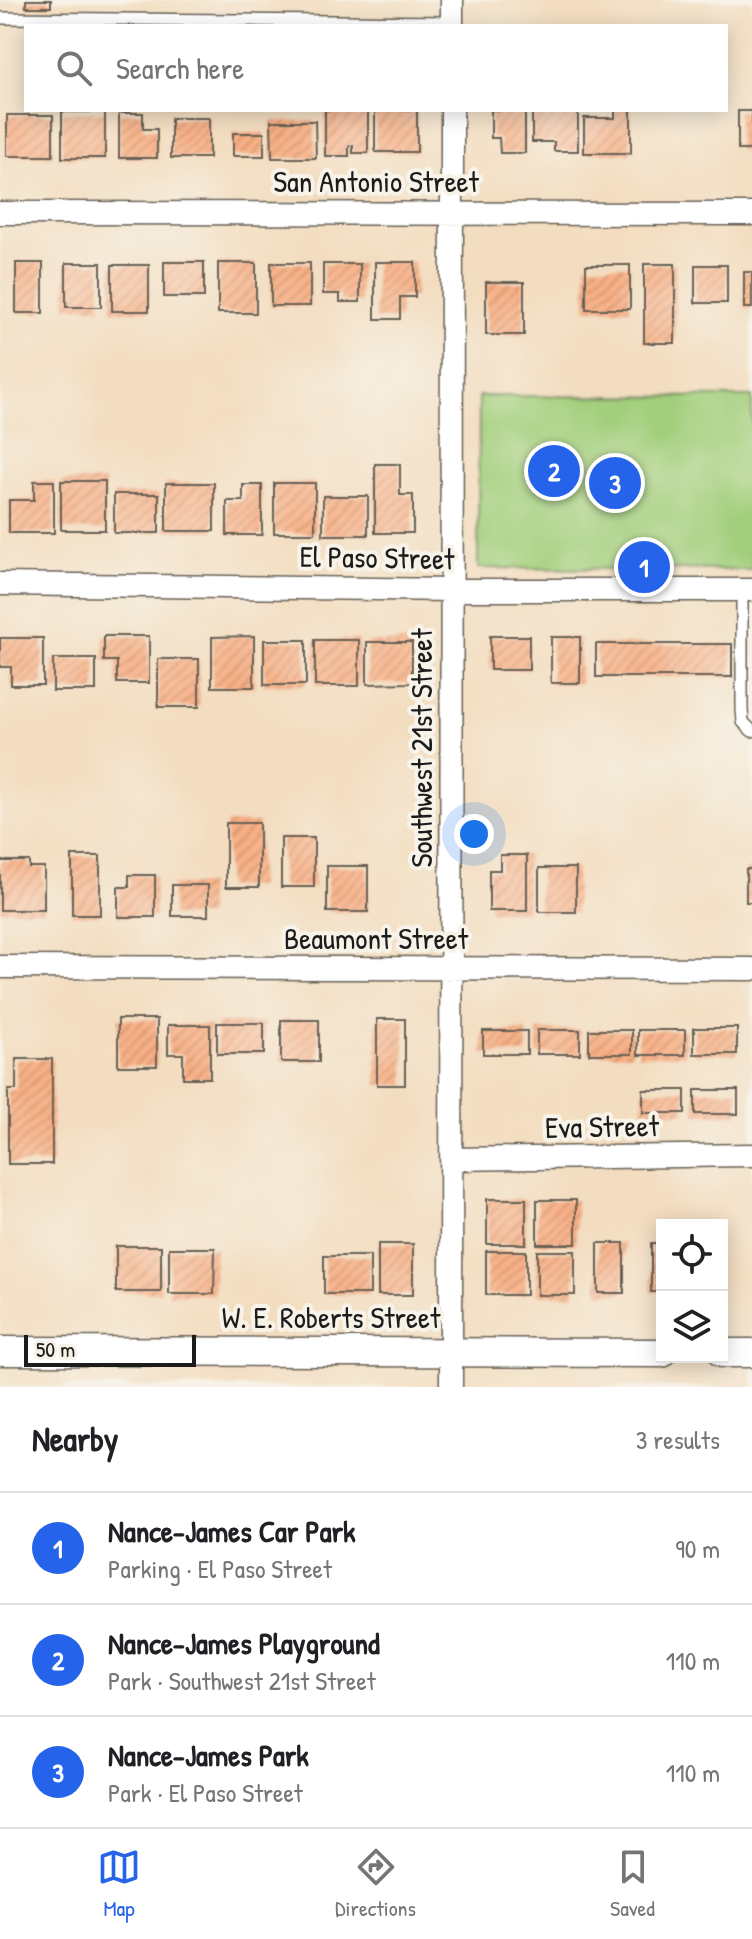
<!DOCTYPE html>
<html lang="en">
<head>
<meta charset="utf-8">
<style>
  body { margin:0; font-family:"Patrick Hand",sans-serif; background:#f2f2f2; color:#202124 }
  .controls { position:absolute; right:24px; bottom:24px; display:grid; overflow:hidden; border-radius:0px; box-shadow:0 4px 20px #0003 }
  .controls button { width:72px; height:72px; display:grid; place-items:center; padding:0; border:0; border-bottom:2px solid #e0e0e0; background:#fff; color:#202124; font:40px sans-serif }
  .scale { position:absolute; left:24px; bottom:20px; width:172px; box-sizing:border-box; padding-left:8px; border:4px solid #1c1c1c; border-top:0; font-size:22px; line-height:28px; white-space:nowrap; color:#1c1c1c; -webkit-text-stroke:6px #f7f3e8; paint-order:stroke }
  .you { position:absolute; left:474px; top:834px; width:28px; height:28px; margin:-20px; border:6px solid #fff; border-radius:50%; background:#1a73e8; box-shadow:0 0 0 12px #1a73e833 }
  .badge { display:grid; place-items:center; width:52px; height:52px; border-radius:50%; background:#2563eb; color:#fff; font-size:26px; font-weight:700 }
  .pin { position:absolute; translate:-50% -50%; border:4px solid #fff; box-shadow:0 2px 8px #0006 }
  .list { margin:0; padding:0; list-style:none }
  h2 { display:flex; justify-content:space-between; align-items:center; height:104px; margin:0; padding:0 32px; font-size:34px }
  h2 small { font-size:26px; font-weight:400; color:#757577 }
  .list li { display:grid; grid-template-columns:52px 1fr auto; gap:24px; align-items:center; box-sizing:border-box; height:112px; padding:0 32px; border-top:2px solid #e0e0e0 }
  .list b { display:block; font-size:30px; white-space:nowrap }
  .list p { margin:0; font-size:26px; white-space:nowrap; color:#757577 }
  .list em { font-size:26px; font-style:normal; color:#757577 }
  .icon { flex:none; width:44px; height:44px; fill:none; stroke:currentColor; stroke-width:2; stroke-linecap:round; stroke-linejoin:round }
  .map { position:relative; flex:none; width:752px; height:1387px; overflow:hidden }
  .search { position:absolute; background:#fff; box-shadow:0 4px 20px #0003; left:24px; right:24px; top:24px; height:88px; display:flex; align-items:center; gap:20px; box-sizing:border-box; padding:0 28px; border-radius:0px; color:#757577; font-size:30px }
  .sheet { height:440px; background:#fff }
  nav { display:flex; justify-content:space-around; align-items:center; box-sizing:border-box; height:112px; border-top:2px solid #e0e0e0; background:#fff; font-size:22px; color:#757577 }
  nav a { display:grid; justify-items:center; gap:4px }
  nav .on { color:#2563eb }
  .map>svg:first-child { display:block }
  .green { fill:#a2cf7c; stroke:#5f764c; stroke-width:2 }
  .building { fill:url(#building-hatch) }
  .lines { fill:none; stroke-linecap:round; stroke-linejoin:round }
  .service-casing { stroke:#676055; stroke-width:14 }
  .minor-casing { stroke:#676055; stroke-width:25 }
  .tertiary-casing { stroke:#676055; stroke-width:31 }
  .service { stroke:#fff; stroke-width:11 }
  .minor { stroke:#fff; stroke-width:22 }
  .tertiary { stroke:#fff; stroke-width:28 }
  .labels { text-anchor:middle; stroke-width:8; stroke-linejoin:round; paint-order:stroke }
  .street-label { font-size:30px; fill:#1c1c1c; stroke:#f7f3e8 }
</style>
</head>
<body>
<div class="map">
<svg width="752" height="1387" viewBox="0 0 752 1387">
  <defs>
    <pattern id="building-hatch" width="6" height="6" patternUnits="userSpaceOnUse" patternTransform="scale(2)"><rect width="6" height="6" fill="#f8af84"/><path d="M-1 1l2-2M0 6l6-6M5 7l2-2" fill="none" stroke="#d49671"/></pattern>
  </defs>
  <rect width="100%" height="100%" fill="#f7f3e8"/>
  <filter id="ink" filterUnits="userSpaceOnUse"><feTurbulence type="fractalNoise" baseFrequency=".0125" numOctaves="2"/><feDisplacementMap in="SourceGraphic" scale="16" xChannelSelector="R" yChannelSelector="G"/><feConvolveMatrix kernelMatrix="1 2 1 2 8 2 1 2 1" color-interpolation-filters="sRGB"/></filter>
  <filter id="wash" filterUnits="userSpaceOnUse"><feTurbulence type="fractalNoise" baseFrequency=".006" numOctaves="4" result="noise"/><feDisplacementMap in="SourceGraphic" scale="32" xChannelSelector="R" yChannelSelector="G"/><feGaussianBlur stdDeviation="1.8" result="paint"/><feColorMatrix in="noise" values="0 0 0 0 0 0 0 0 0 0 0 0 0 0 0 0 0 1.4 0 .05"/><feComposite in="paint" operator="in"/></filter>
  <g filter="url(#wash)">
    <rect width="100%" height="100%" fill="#f3ddc0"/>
    <path class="green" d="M479,396L752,397V570L478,568Z"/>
    <g id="blocks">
      <path class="building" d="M26,0H51V7H26Z
        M325,110H368V153H353V146H349V156H325Z
        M375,110H417V152H375Z
        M491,110H525V153H500L499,138H491Z
        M532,110H578V151H554V142H532Z
        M615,110H631V153H584V118H615Z
        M738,111H752V150H738Z
        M62,112H105V158H62Z
        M119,113H143V129H157V158H119Z
        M7,115H53V156H7Z
        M171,118H209V158H171Z
        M271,121H315L316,158H272Z
        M233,133H264V156H233Z
        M164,262H204V297H164Z
        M375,262H415V297H400V319H375Z
        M16,263H43V313H16Z
        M66,263H101V307H66Z
        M218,263H256V313H218Z
        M271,263H310V306H271Z
        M323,264H360V302H340V294H323Z
        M644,264H675V343H644Z
        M112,265H149V311H112Z
        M586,265H630V309H586Z
        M695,265H727V303H695Z
        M744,272H752V308H744Z
        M486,282H524V335H486Z
        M375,464H400V495H413V533H375Z
        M34,481H54V533H9V500H34Z
        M61,481H105V530H61Z
        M166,483H214V531H166Z
        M274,483H315V533H274Z
        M243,485H262V535H227V501H243Z
        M114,494H159V533H114Z
        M323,496H368V535H323Z
        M104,636H149V683H117V661H104Z
        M254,636V687H212V637Z
        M490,636H529V670H490Z
        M551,637H580V683H551Z
        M0,638H43V685H11V667H0Z
        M264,640H306V685H264Z
        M315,640H359V686H315Z
        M367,642H412V683L367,684Z
        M596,644H732V677H596Z
        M53,659H96V691H53Z
        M158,659H199V707H158Z
        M226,823H259V887H226Z
        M281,838H314V887H281Z
        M500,855H527V911H489V870H500Z
        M72,856H100V915H72Z
        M0,861H29V867H44V910H0Z
        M327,866H368V912H327Z
        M539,868H576V912H539Z
        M746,869H752V902H746Z
        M129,875H155V917H118V887H129Z
        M172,885H208V916H172Z
        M118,1019H157V1066H118Z
        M377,1019H405V1085H377Z
        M281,1020H319V1062H281Z
        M217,1023H264V1054H217Z
        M168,1025H210V1078H183V1054H168Z
        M694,1028H737V1054H694Z
        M537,1030H580V1054H537Z
        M589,1030H632V1054H589Z
        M638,1030H685V1055H638Z
        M483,1031H527V1054H483Z
        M16,1059H52V1164H8V1090H16Z
        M643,1090H685V1113H643Z
        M695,1090H738V1114H695Z
        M487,1199H526V1244H487Z
        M537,1200H576V1244H537Z
        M598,1243H624V1293H598Z
        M651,1243H662V1292H651Z
        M378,1244H413V1295H378Z
        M116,1246H161V1292H116Z
        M169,1248H215L214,1294H169Z
        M486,1251H526V1295H486Z
        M537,1251H575V1295H537Z
        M324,1256H370V1294H324Z"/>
    </g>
  </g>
  <g filter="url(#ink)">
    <use href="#blocks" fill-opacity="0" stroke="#676055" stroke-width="2"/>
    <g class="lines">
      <defs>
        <path id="service" d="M0,18L452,22
          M742,590V710L743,722L752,731"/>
        <path id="minor" d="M452,26V0
          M0,213L752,214
          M0,584L452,590H752
          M0,967L752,969
          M453,1159L752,1155
          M451,1387L452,110"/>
        <path id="tertiary" d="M0,1351L662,1353
          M722,1353H752"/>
      </defs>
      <use href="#service" class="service-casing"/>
      <use href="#minor" class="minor-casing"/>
      <use href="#tertiary" class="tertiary-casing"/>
      <use href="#service" class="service"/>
      <use href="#minor" class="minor"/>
      <use href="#tertiary" class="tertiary"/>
    </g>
  </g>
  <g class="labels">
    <g class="street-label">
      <text x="376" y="192">San Antonio Street</text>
      <text transform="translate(377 558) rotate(1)" y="10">El Paso Street</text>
      <text transform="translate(422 748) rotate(-90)" y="10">Southwest 21st Street</text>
      <text x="376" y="949">Beaumont Street</text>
      <text transform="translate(602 1127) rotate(-1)" y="10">Eva Street</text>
      <text x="331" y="1328">W. E. Roberts Street</text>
    </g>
  </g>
</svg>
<div class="controls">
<button><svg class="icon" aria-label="locate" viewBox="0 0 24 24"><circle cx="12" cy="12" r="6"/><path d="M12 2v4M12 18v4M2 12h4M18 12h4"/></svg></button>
<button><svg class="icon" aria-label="layers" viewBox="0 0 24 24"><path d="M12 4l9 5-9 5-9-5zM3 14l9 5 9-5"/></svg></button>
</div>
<div class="scale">50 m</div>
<div class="you"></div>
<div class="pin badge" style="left:644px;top:567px">1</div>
<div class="pin badge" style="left:554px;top:471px">2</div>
<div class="pin badge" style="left:615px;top:483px">3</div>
<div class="search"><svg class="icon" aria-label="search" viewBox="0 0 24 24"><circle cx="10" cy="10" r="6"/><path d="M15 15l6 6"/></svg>Search here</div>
</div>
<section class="sheet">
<h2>Nearby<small>3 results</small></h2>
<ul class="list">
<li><span class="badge">1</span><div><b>Nance-James Car Park</b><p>Parking · El Paso Street</p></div><em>90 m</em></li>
<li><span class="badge">2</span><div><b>Nance-James Playground</b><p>Park · Southwest 21st Street</p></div><em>110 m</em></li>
<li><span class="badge">3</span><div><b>Nance-James Park</b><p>Park · El Paso Street</p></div><em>110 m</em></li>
</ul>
</section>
<nav>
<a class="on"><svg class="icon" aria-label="map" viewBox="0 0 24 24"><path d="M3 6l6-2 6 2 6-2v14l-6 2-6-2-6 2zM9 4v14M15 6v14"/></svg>Map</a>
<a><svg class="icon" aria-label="directions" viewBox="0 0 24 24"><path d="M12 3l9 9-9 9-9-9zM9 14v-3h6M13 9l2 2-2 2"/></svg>Directions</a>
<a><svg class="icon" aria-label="saved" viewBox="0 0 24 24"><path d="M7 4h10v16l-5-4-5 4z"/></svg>Saved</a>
</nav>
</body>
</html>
